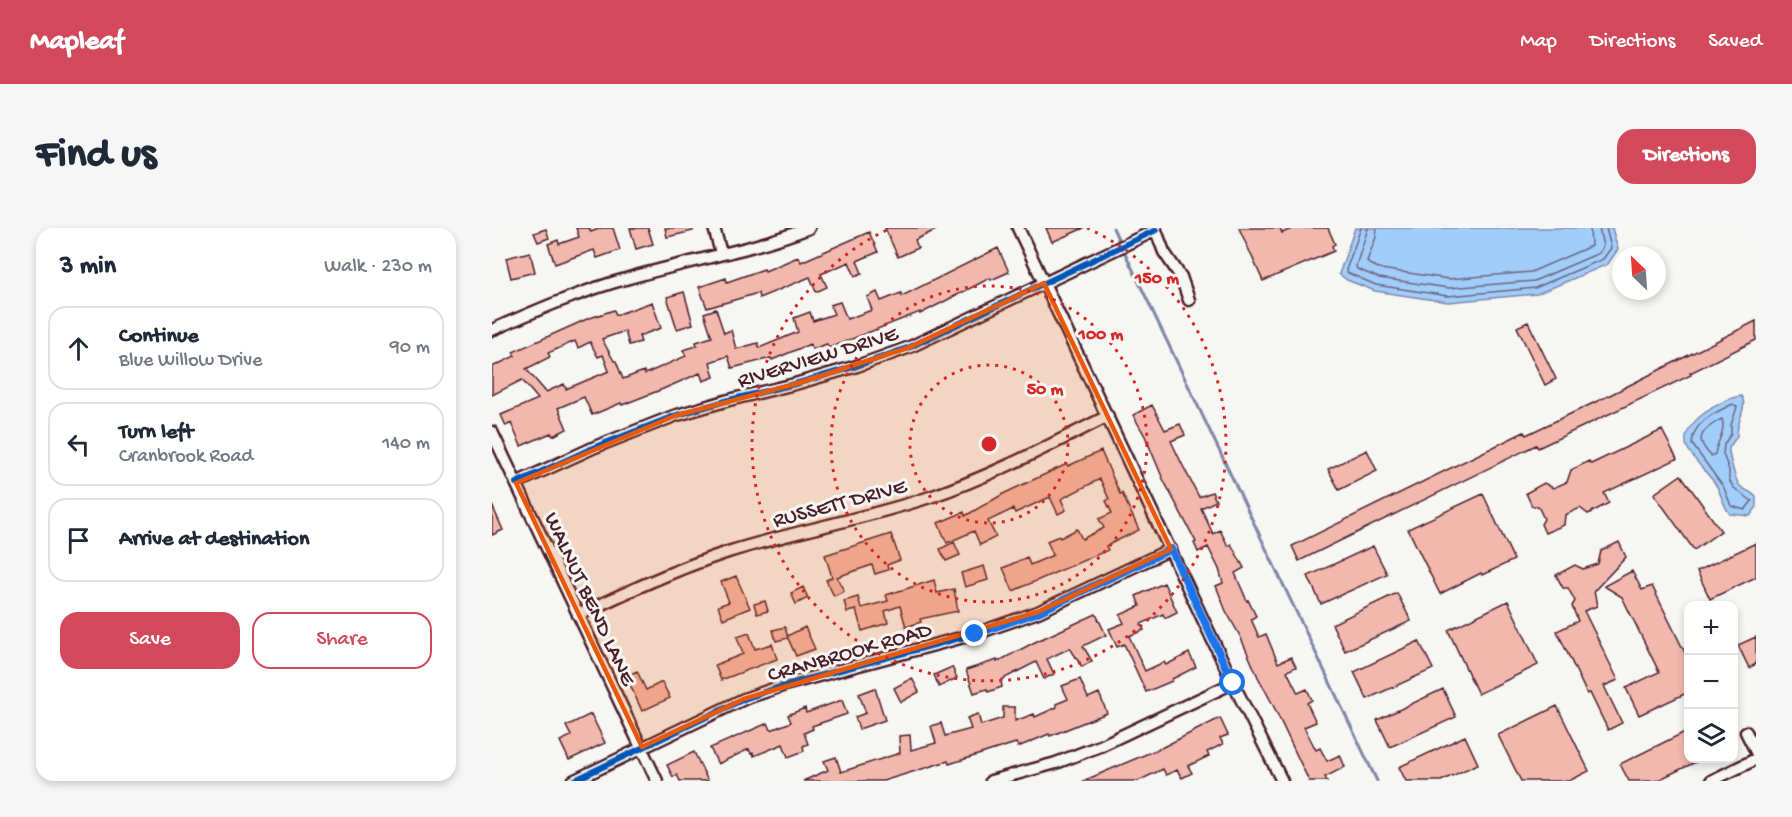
<!DOCTYPE html>
<html lang="en">
<head>
<meta charset="utf-8">
<style>
  body { margin:0; font-family:"Gochi Hand",sans-serif; background:#f6f6f7; color:#1f2937 }
  .controls { position:absolute; right:18px; bottom:18px; display:grid; overflow:hidden; border-radius:12px; box-shadow:0 3px 9px #0003 }
  .controls button { width:54px; height:54px; display:grid; place-items:center; padding:0; border:0; border-bottom:2px solid #e0e1e3; background:#fff; color:#1f2937; font:30px sans-serif }
  .compass { position:absolute; left:1120px; top:18px; width:54px; height:54px; border-radius:50%; background:#fff; box-shadow:0 3px 9px #0003; rotate:335deg }
  .stop { position:absolute; width:18px; height:18px; margin:-14px; border:4px solid #1a73e8; border-radius:50%; background:#fff }
  .stop.end { background:#1a73e8; border-color:#fff; box-shadow:0 2px 6px #0008 }
  .list { margin:0; padding:0; list-style:none }
  h2 { display:flex; justify-content:space-between; align-items:center; height:78px; margin:0; padding:0 24px; font-size:26px }
  h2 small { font-size:20px; font-weight:400; color:#747a83 }
  .list li { display:grid; grid-template-columns:39px 1fr auto; gap:18px; align-items:center; box-sizing:border-box; height:84px; margin:0 12px 12px; padding:0 12px; border:2px solid #e0e1e3; border-radius:18px }
  .list b { display:block; font-size:22px; white-space:nowrap }
  .list p { margin:0; font-size:20px; white-space:nowrap; color:#747a83 }
  .list em { font-size:20px; font-style:normal; color:#747a83 }
  .actions { display:flex; gap:12px; padding:18px 24px }
  .actions a { flex:1; padding:14px 0; border:2px solid #d1495b; border-radius:18px; text-align:center; font-size:21px; color:#d1495b }
  .actions .main { background:#d1495b; color:#fff }
  .icon { flex:none; width:33px; height:33px; fill:none; stroke:currentColor; stroke-width:2; stroke-linecap:round; stroke-linejoin:round }
  .map { position:relative; flex:none; width:1264px; height:553px; overflow:hidden; border-radius:18px }
  header { display:flex; align-items:center; gap:36px; box-sizing:border-box; height:84px; padding:0 30px; background:#d1495b; color:#fff }
  header strong { font-size:28px }
  nav { display:flex; gap:33px; margin-inline-start:auto; font-size:21px }
  .intro { display:flex; align-items:center; justify-content:space-between; box-sizing:border-box; height:144px; padding:0 36px }
  h1 { margin:0; font-size:42px }
  .button { padding:15px 27px; border-radius:18px; background:#d1495b; color:#fff; font-size:21px; font-weight:700 }
  main { display:flex; gap:36px; padding:0 36px }
  aside { flex:1; background:#fff; border-radius:18px; box-shadow:0 3px 9px #0003 }
  .map>svg:first-child { display:block }
  .water { fill:#a1cdfb; stroke:#7e87a8; stroke-width:1.5 }
  .lines { fill:none; stroke-linecap:round; stroke-linejoin:round }
  .shore { stroke:#6d657e; stroke-width:1.5 }
  .stream { stroke:#7e87a8; stroke-width:3 }
  .building { fill:#f2b8ad; stroke:#4a1f2b; stroke-width:1.5; fill-rule:evenodd }
  .street-casing { stroke:#4a1f2b; stroke-width:15 }
  .street { stroke:#f6f6f2; stroke-width:10 }
  .cycleway-casing { stroke:#f6f6f2; stroke-width:10 }
  .cycleway { stroke:#0057b8; stroke-width:6 }
  .route { stroke:#1a73e8; stroke-width:8 }
  .marked { fill:#e8590c; fill-opacity:0.2; stroke:#e8590c; stroke-width:4.5; stroke-linejoin:round }
  .ring { fill:none; stroke:#d62828; stroke-width:3; stroke-dasharray:3 6 }
  .labels { text-anchor:middle; stroke-width:6; stroke-linejoin:round; paint-order:stroke }
  .street-label { font-size:22px; fill:#4a1f2b; stroke:#f6f6f2 }
  .centre { fill:#d62828; stroke:#f6f6f2; stroke-width:3 }
  .ring-label { font-size:18px; text-anchor:middle; font-weight:bold; fill:#d62828; stroke:#f6f6f2; stroke-width:6; stroke-linejoin:round; paint-order:stroke }
</style>
</head>
<body>
<header>
<strong>Mapleaf</strong>
<nav><a>Map</a><a>Directions</a><a>Saved</a></nav>
</header>
<div class="intro"><h1>Find us</h1><a class="button">Directions</a></div>
<main>
<aside>
<h2>3 min<small>Walk · 230 m</small></h2>
<ul class="list">
<li><svg class="icon" aria-label="ahead" viewBox="0 0 24 24"><path d="M12 20V5M6 11l6-6 6 6"/></svg><div><b>Continue</b><p>Blue Willow Drive</p></div><em>90 m</em></li>
<li><svg class="icon" aria-label="left" viewBox="0 0 24 24"><path d="M17 20v-9H6M10 6l-5 5 5 5"/></svg><div><b>Turn left</b><p>Cranbrook Road</p></div><em>140 m</em></li>
<li><svg class="icon" aria-label="arrive" viewBox="0 0 24 24"><path d="M6 21V4h12l-3 4 3 4H6"/></svg><div><b>Arrive at destination</b></div></li>
</ul>
<div class="actions"><a class="main">Save</a><a>Share</a></div>
</aside>
<div class="map">
<svg width="1264" height="553" viewBox="0 0 1264 553">
  <rect width="100%" height="100%" fill="#f6f6f2"/>
  <filter id="ink" filterUnits="userSpaceOnUse"><feTurbulence type="fractalNoise" baseFrequency=".0167" numOctaves="2"/><feDisplacementMap in="SourceGraphic" scale="12" xChannelSelector="R" yChannelSelector="G"/><feConvolveMatrix kernelMatrix="1 2 1 2 8 2 1 2 1" color-interpolation-filters="sRGB"/></filter>
  <g filter="url(#ink)">
    <path class="water" d="M863,0H1120L1126,21L1116,36L1045,66L956,74L883,63L855,52L847,46Z
      M1249,168C1257,177 1244,194 1245,208C1243,212 1239,216 1237,220C1236,225 1244,255 1248,258C1253,263 1259,263 1264,269V280L1258,288L1238,286C1231,278 1230,267 1224,257C1216,245 1203,234 1196,221C1183,197 1231,170 1249,168Z"/>
    <g class="lines">
      <path class="shore" d="M869,0L854,42L856,45L884,57L956,68L1043,60L1111,31L1119,20L1114,0
        M876,0L864,38L865,41L887,50L957,60L1042,53L1107,25L1111,18L1107,0
        M885,0L884,9L875,33L877,36L889,41L957,51L1039,44L1099,18L1098,0
        M1241,176L1245,179L1239,197V206L1232,216L1231,226L1237,242V252L1242,260L1260,273L1253,282L1239,278L1232,260L1200,216C1200,194 1224,184 1241,176Z
        M1230,191C1234,203 1225,213 1223,226L1219,228C1209,217 1204,209 1217,199C1222,195 1225,193 1230,191Z"/>
      <path class="stream" d="M621,0L628,15
        M631,21L885,553"/>
    </g>
    <path class="building" d="M84,0H97L99,4L109,0H121L128,22L105,30L102,22L63,36L56,16L66,12L67,16L87,9Z
      M138,0H156L161,16L144,21Z
      M173,0H201V3L175,9Z
      M393,0H448L423,12L426,20L406,29Z
      M554,0H592L560,14Z
      M747,0H788L790,5L802,0H836L843,16L840,18L842,23L771,53Z
      M54,1L57,10L46,14L42,5Z
      M377,4L386,24L365,33L370,45L363,48L357,34L329,46L335,59L324,64L318,49L267,70L266,65L215,80L207,59L234,50L235,54L272,41L273,43L306,29L309,34Z
      M506,20L517,44L499,52L498,50L428,86V84L337,120L335,116L320,121L318,116L280,132L279,130L240,140L236,128L218,134L222,149L211,153L208,145L171,161L130,177L129,175L100,187L92,169L66,180L75,201L61,208L59,205L29,218L19,195L14,198L9,187L46,171L30,152L0,167V139L23,128L21,124L95,91L122,82L124,87L160,74L169,100L147,108L149,114L137,117L133,103L110,111L122,133H124L131,151L152,143L153,146L194,128L191,122L205,118L204,114L220,109L212,85L224,81L232,105L239,102L244,121L266,115L267,120L306,104L302,90L318,84L321,93L342,86L338,77L348,74L355,91L380,82L375,69L385,64L389,73L409,65L410,68ZM83,113L86,120L98,114L106,129L111,127L117,143L74,161L72,156L54,164L34,141L58,129L56,125Z
      M38,24L43,44L19,50L14,30Z
      M192,64L201,96L185,101L175,69Z
      M1264,93V112L1198,145L1199,147L1046,220L1044,217L807,333L800,318L1032,204L1034,207L1114,169Z
      M1036,94L1064,151L1053,157L1025,99Z
      M660,177L673,202L688,196L693,207L679,213L689,234L707,269L720,264L724,273L709,280L721,306L728,302L736,318L739,316L752,340L743,345L755,373L756,372L764,388L759,391L767,409L774,406L786,435L799,429L804,439L795,443L806,465L815,461L820,472L815,475L824,494L812,499L824,522L828,520L835,533L848,527L853,539L833,549L835,553H817L780,475L766,449L748,408L734,383L724,358L731,355L727,341L716,319L706,324L702,315L704,314L671,251L653,208L641,187Z
      M1170,202L1185,231L1112,265L1117,275L1096,286L1088,280L1073,287L1072,297L1053,305L1049,296L1052,291L1046,278H1040L1034,265L1052,255L1061,260L1075,254L1079,242L1097,233L1099,236Z
      M875,222L885,243L847,262L836,241Z
      M609,223L628,266L630,265L647,302L614,318L616,322L521,363L511,340L535,329L538,337L561,327L555,313L567,308L568,310L585,301L590,311L612,300L607,291L620,285L614,273L617,271L608,251L569,271L574,282L566,286L558,269L523,285L521,281L496,293L504,309L488,317L482,303L455,315L446,295L472,284L473,288L513,265L575,236L576,238Z
      M1189,247L1229,303L1202,322L1162,266Z
      M991,266L1022,332L990,347L989,345L948,366L916,301Z
      M0,277L11,302L0,307Z
      M399,306L408,332L395,337L396,342L383,346L380,337L345,349L352,363L342,368L334,352L340,349L333,327Z
      M462,314L468,327L454,333L448,321Z
      M1127,314L1134,329L1102,363L1105,378L1092,383L1126,452L1112,458L1130,495L1116,502L1098,465L1095,466L1065,403L1086,393L1080,378L1083,373L1076,360H1071L1064,347L1083,337L1091,341L1106,336L1109,323Z
      M1264,315V349L1218,371L1205,343Z
      M881,318L895,346L829,376L816,348Z
      M492,338L496,352L473,359L469,345Z
      M1140,343L1150,362L1160,358L1197,433V464L1147,487L1134,460L1167,444L1130,369L1112,358Z
      M244,348L258,380L231,391L226,378L237,374L229,354Z
      M442,352L445,365L462,361L466,383L428,391L429,394L414,399L408,378L393,383L396,395L370,403L364,382L355,384L352,373L366,369L369,380L396,373L394,367Z
      M672,355L685,384L673,390L671,386L649,396L652,402L637,408L653,443L672,434L674,437L697,425L704,439L680,451V453L654,464L632,416L625,419L617,401L632,395L628,387L648,378L644,368Z
      M311,359L316,370L304,376L299,365Z
      M905,365L919,393L853,423L840,396Z
      M273,373L276,383L265,386L262,376Z
      M1016,373L1046,437L986,466L956,402Z
      M604,386L614,407L591,418L600,433L590,439L578,420L555,431L562,446L552,451L544,434L511,451L509,453L510,459L496,464L495,461L482,465L474,442L505,432V434L543,414Z
      M293,399L296,410L284,413L281,402Z
      M313,399L323,421L304,428L295,408Z
      M257,405L263,421L280,416L285,431L229,452L223,437L251,426L245,409Z
      M1264,409V436L1257,440L1246,417Z
      M927,413L941,441L875,471L862,444Z
      M460,439L465,450L447,459L442,447Z
      M145,443L154,462L170,454L178,470L150,483L134,448Z
      M420,450L427,464L409,474L402,460Z
      M588,451L596,470L607,465L615,485L558,508L557,506L526,519L524,515L457,536L456,533L391,553H311L336,542L332,533L344,529L349,544L408,525L407,508L418,507L419,522L444,515L439,498L449,495L453,508L479,501L475,490L486,486L489,497L511,490V479H523V493L542,486L543,489L565,479L564,476L576,471L570,458Z
      M383,460L393,492L367,501L363,489L374,485L367,466Z
      M951,461L964,489L898,519L885,492Z
      M350,472L355,486L320,498L321,501L312,505L316,516L311,518L312,523L296,529L291,516L262,528L261,525L259,526L257,521L226,536L218,520L276,495L279,502L299,494L296,487L313,480L314,485Z
      M1065,478L1097,543L1077,553H1029L1006,507Z
      M99,486L113,515L77,532L68,513L79,508L74,498Z
      M728,490L736,507L728,510L731,516L715,524L717,528L696,538L700,545L690,550L685,542L674,547L671,541L646,553H591L671,519Z
      M1197,502V531H1210L1164,553H1137L1128,536Z
      M973,508L986,536L949,553H914L907,539Z
      M202,524L216,553H188L185,547L181,549L175,537Z"/>
    <g class="lines">
      <defs>
        <path id="street" d="M222,0L229,25
          M526,0L741,455L790,553
          M663,0L672,24L689,49L697,72
          M0,102C45,82 89,63 137,50C196,33 260,22 317,0
          M0,204L165,553
          M24,255L103,219L182,188L237,172L303,156L365,138L418,119L664,2
          M86,387C135,364 184,341 236,324C303,303 372,291 438,269C500,248 558,217 616,188
          M1254,504L1264,524
          M81,553L252,471L296,456L483,406L546,384L679,321
          M499,553L564,535L608,518L741,455
          M1219,553L1264,531"/>
      </defs>
      <use href="#street" class="street-casing"/>
      <use href="#street" class="street"/>
      <defs>
        <path id="cycleway" d="M24,255L103,219L182,188L237,172L303,156L365,138L418,119L664,2
          M81,553L252,471L296,456L483,406L546,384L679,321"/>
      </defs>
      <use href="#cycleway" class="cycleway-casing"/>
      <use href="#cycleway" class="cycleway"/>
    </g>
  </g>
  <g class="lines" filter="url(#ink)">
    <path class="route" d="M483,406L546,384L679,321L741,455"/>
  </g>
  <path class="marked" d="M552,55L679,321L546,384L252,471L150,519L24,255L182,188L303,156L418,119Z"/>
  <g class="ring">
    <circle cx="497" cy="216" r="79"/>
    <circle cx="497" cy="216" r="158"/>
    <path d="M595 0A237 237 0 1 1 399 0"/>
  </g>
  <g class="labels">
    <g class="street-label">
      <text transform="translate(325 127) rotate(-17)" y="8">RIVERVIEW DRIVE</text>
      <text transform="translate(347 273) rotate(-15)" y="8">RUSSETT DRIVE</text>
      <text transform="translate(100 370) rotate(65)" y="8">WALNUT BEND LANE</text>
      <text transform="translate(357 422) rotate(-16)" y="8">CRANBROOK ROAD</text>
    </g>
  </g>
  <circle cx="497" cy="216" r="9" class="centre"/>
  <g class="ring-label">
    <text x="665" y="55">150 m</text>
    <text x="609" y="111">100 m</text>
    <text x="553" y="166">50 m</text>
  </g>
</svg>
<div class="controls">
<button>+</button>
<button>−</button>
<button><svg class="icon" aria-label="layers" viewBox="0 0 24 24"><path d="M12 4l9 5-9 5-9-5zM3 14l9 5 9-5"/></svg></button>
</div>
<svg class="compass" viewBox="-18 -18 36 36"><path d="M0-13l5 13h-10z" fill="#e53935"/><path d="M0 13l5-13h-10z" fill="#747a83"/></svg>
<div class="stop" style="left:741px;top:455px"></div>
<div class="stop end" style="left:483px;top:406px"></div>
</div>
</main>
</body>
</html>
